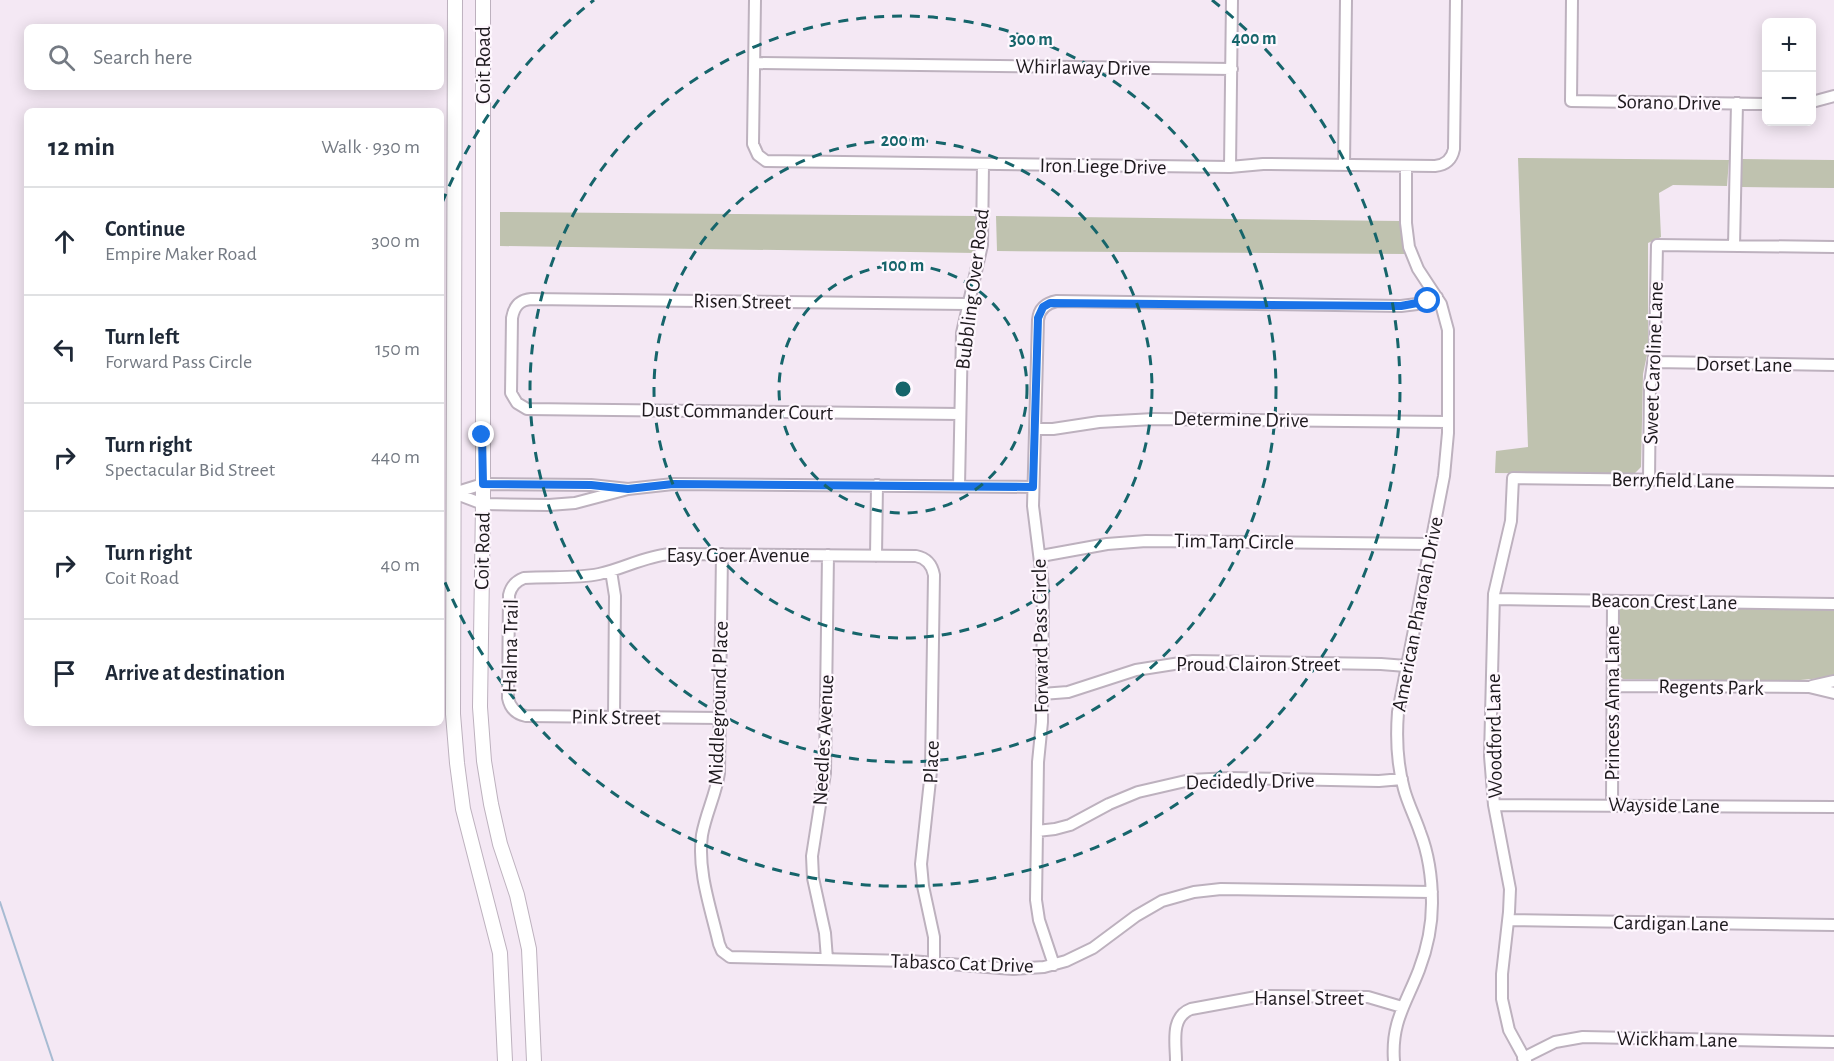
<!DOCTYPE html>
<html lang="en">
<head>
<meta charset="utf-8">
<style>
  body { margin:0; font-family:"Alegreya Sans",sans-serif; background:#f6f6f7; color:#1f2937 }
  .controls { position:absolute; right:18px; top:18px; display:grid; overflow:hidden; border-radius:9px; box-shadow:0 3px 15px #0003 }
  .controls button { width:54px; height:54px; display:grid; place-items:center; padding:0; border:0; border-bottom:2px solid #e0e1e3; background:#fff; color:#1f2937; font:30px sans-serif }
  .stop { position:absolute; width:18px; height:18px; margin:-14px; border:4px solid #1a73e8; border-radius:50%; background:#fff }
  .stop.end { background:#1a73e8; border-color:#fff; box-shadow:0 2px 6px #0008 }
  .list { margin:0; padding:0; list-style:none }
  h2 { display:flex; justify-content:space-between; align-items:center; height:78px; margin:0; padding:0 24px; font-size:26px }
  h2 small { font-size:20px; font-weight:400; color:#747a83 }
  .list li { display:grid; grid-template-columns:39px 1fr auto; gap:18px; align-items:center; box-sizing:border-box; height:108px; padding:0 24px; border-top:2px solid #e0e1e3 }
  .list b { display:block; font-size:22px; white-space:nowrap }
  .list p { margin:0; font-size:20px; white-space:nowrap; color:#747a83 }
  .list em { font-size:20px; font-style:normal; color:#747a83 }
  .icon { flex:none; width:33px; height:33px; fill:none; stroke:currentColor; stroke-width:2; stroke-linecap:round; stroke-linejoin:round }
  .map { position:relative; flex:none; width:1834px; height:1061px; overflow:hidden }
  .search { position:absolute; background:#fff; box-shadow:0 3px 15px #0003; left:24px; top:24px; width:420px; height:66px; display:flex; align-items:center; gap:15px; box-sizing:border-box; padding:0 21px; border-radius:9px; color:#747a83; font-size:22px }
  .panel { position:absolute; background:#fff; box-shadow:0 3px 15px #0003; left:24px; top:108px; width:420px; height:618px; border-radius:9px }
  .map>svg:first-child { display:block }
  .green { fill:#bfc2af }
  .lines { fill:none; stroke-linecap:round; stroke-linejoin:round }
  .stream { stroke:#a7bbd2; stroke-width:2 }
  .street-casing { stroke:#bdb1be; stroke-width:14 }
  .secondary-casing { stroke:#bdb1be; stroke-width:16 }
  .street { stroke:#fff; stroke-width:10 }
  .secondary { stroke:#fff; stroke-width:14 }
  .route { stroke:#1a73e8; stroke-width:8 }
  .ring { fill:none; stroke:#16656b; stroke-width:3; stroke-dasharray:10 8 }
  .labels { text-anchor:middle; stroke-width:4.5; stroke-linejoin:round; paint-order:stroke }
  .street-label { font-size:21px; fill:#1e1a1e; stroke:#fef7fe }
  .centre { fill:#16656b; stroke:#fef7fe; stroke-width:3 }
  .ring-label { font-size:18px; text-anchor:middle; font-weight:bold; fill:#16656b; stroke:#fef7fe; stroke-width:4.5; stroke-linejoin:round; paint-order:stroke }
</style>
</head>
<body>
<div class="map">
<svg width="1834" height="1061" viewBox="0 0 1834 1061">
  <rect width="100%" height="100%" fill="#f4e8f4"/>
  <path class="green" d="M1518,158L1729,160L1727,186L1673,185L1659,193L1661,237L1648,243V350L1643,374L1641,467L1634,474L1495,473L1496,451L1528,447Z
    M1741,159L1834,160V188L1741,187Z
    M500,212L977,216L976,253L500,246Z
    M996,216L1400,221L1405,254L997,251Z
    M1626,605L1834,609V677L1789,681L1623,679L1617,673L1618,614L1620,609Z"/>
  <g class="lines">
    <path class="stream" d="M0,902L53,1061"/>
    <defs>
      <path id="street" d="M755,0L753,144L758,155L766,161L1230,167L1263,164L1435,166C1446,165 1452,159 1454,149L1456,0
        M1572,0L1571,101L1766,104
        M754,63L1232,69
        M1812,102L1834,96
        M1344,165L1346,0
        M1230,167L1232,0
        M1734,246L1737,103
        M1654,362L1834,365
        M960,414L527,409L517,403L511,393L512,318C514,306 520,300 531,299L967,304
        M1035,429H1053L1099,422L1154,419L1448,422
        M1649,480L1650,384L1655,350L1657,245L1834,247
        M483,484L591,485L628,489L575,503L549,505L483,504L454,493Z
        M959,486L962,333L982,245L983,164
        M628,489L673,484L1033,487
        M722,554L719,773C716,794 706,813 702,835C697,871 711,909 719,944L722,951L730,957L910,961L1013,969L1044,967L1066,961L1093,948L1136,916L1162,901L1194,892L1221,889L1432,892
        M876,556L877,485
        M1041,556L1107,544L1146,541L1430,544
        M611,571L615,596L614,717
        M1494,599L1834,604
        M1613,686L1809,687L1834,693
        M1812,686L1834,681
        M1042,694L1068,692L1136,670L1193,661L1381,664L1406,666
        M720,718L526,716C516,714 510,708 508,698L509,595C511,586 516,581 524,578C549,576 574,579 599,574C623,569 645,556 670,554L916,556C926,558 932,564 934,575L931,771L921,864L923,886L934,937V962
        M1494,805L1834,807
        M1612,805L1613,601
        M1037,831L1055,829L1070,825L1109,804L1138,792L1190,780L1230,778L1379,781L1402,779
        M1508,920L1834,925
        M827,959L825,933L813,878L812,856L825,773L828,555
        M1054,965L1039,920L1036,900L1038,762L1042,722L1043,586L1033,506L1038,320C1039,309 1046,303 1057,301L1401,306L1417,304L1437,297
        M1523,1058L1555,1042L1583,1037L1834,1042
        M1176,1061C1176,1043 1170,1017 1191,1009L1262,996L1368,997L1402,1007
        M1394,1061C1391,1022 1406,1004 1419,970C1427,949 1432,926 1432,903C1432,879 1429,855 1420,832C1415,817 1408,804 1404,789C1397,764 1396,738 1398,712L1444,476L1448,433V330L1441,304L1418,269L1409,247L1406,223V166
        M1526,1061L1509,1030L1502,999V974L1509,912L1510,889L1494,805L1490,756L1494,594L1511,521L1513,478L1834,482"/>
      <path id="secondary" d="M455,0L453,714L457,763L463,809L500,953L505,1061
        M483,0V504L480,707L484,761L491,804L500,844L517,895L529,949L534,1061"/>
    </defs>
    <use href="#street" class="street-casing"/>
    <use href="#secondary" class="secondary-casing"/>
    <use href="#street" class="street"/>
    <use href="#secondary" class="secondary"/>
  </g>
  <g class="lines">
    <path class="route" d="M482,435L483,484L591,485L628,489L673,484L1033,487L1038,318L1043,307L1050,303L1401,306L1428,301"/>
  </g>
  <g class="ring">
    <circle cx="903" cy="389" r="124"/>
    <circle cx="903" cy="389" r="249"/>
    <circle cx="903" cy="389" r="373"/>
    <path d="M442 203A497 497 0 0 1 594 0M1212 0A497 497 0 1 1 442 575"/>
  </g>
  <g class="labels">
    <g class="street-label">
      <text transform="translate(483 65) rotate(-90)" y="7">Coit Road</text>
      <text transform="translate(1083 67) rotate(1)" y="7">Whirlaway Drive</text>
      <text transform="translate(1669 102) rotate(1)" y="7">Sorano Drive</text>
      <text transform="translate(1103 166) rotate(1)" y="7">Iron Liege Drive</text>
      <text transform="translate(972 289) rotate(-83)" y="7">Bubbling Over Road</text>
      <text transform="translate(742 301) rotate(1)" y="7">Risen Street</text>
      <text transform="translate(1653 363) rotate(-88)" y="7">Sweet Caroline Lane</text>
      <text transform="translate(1744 364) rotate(1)" y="7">Dorset Lane</text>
      <text transform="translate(737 411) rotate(1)" y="7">Dust Commander Court</text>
      <text transform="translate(1241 419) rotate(1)" y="7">Determine Drive</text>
      <text transform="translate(1673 480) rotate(1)" y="7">Berryfield Lane</text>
      <text transform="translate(1234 541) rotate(1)" y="7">Tim Tam Circle</text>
      <text transform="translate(482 551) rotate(-89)" y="7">Coit Road</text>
      <text x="738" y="562">Easy Goer Avenue</text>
      <text transform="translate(1664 601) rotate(1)" y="7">Beacon Crest Lane</text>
      <text transform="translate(1417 614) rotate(-79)" y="7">American Pharoah Drive</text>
      <text transform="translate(1040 636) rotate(-91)" y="7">Forward Pass Circle</text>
      <text transform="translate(510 646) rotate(-89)" y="7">Halma Trail</text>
      <text x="1258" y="671">Proud Clairon Street</text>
      <text transform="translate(1711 687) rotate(1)" y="7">Regents Park</text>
      <text transform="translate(718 703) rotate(-88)" y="7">Middleground Place</text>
      <text transform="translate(1612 703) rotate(-90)" y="7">Princess Anna Lane</text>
      <text transform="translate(616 717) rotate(1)" y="7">Pink Street</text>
      <text transform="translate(1494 736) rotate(-91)" y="7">Woodford Lane</text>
      <text transform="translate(823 740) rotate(-87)" y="7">Needles Avenue</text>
      <text transform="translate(931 762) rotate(-88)" y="7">Place</text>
      <text transform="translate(1250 781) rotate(-1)" y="7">Decidedly Drive</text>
      <text transform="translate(1664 805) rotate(1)" y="7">Wayside Lane</text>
      <text transform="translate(1671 923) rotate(1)" y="7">Cardigan Lane</text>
      <text transform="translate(962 963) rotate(2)" y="7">Tabasco Cat Drive</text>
      <text x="1309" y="1005">Hansel Street</text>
      <text transform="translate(1677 1039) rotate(1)" y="7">Wickham Lane</text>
    </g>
  </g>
  <circle cx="903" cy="389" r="9" class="centre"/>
  <g class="ring-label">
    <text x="1254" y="44">400 m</text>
    <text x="1031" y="45">300 m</text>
    <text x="903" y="146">200 m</text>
    <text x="903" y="271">100 m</text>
  </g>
</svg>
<div class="controls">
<button>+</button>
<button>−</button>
</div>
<div class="stop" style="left:1428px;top:301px"></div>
<div class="stop end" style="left:482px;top:435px"></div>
<div class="search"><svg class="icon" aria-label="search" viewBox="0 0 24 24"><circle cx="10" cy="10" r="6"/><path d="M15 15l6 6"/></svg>Search here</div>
<section class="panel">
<h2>12 min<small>Walk · 930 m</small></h2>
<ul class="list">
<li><svg class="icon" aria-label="ahead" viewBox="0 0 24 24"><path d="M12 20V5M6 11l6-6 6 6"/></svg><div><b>Continue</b><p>Empire Maker Road</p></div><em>300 m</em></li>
<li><svg class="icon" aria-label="left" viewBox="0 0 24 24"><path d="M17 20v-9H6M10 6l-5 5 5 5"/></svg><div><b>Turn left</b><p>Forward Pass Circle</p></div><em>150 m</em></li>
<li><svg class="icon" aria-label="right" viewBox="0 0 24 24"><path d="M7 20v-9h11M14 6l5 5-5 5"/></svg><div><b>Turn right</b><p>Spectacular Bid Street</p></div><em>440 m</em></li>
<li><svg class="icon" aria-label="right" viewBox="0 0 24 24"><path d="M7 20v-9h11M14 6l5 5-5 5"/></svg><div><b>Turn right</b><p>Coit Road</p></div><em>40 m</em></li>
<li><svg class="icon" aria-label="arrive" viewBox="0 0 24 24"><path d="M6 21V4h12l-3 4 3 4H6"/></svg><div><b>Arrive at destination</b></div></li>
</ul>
</section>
</div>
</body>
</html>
